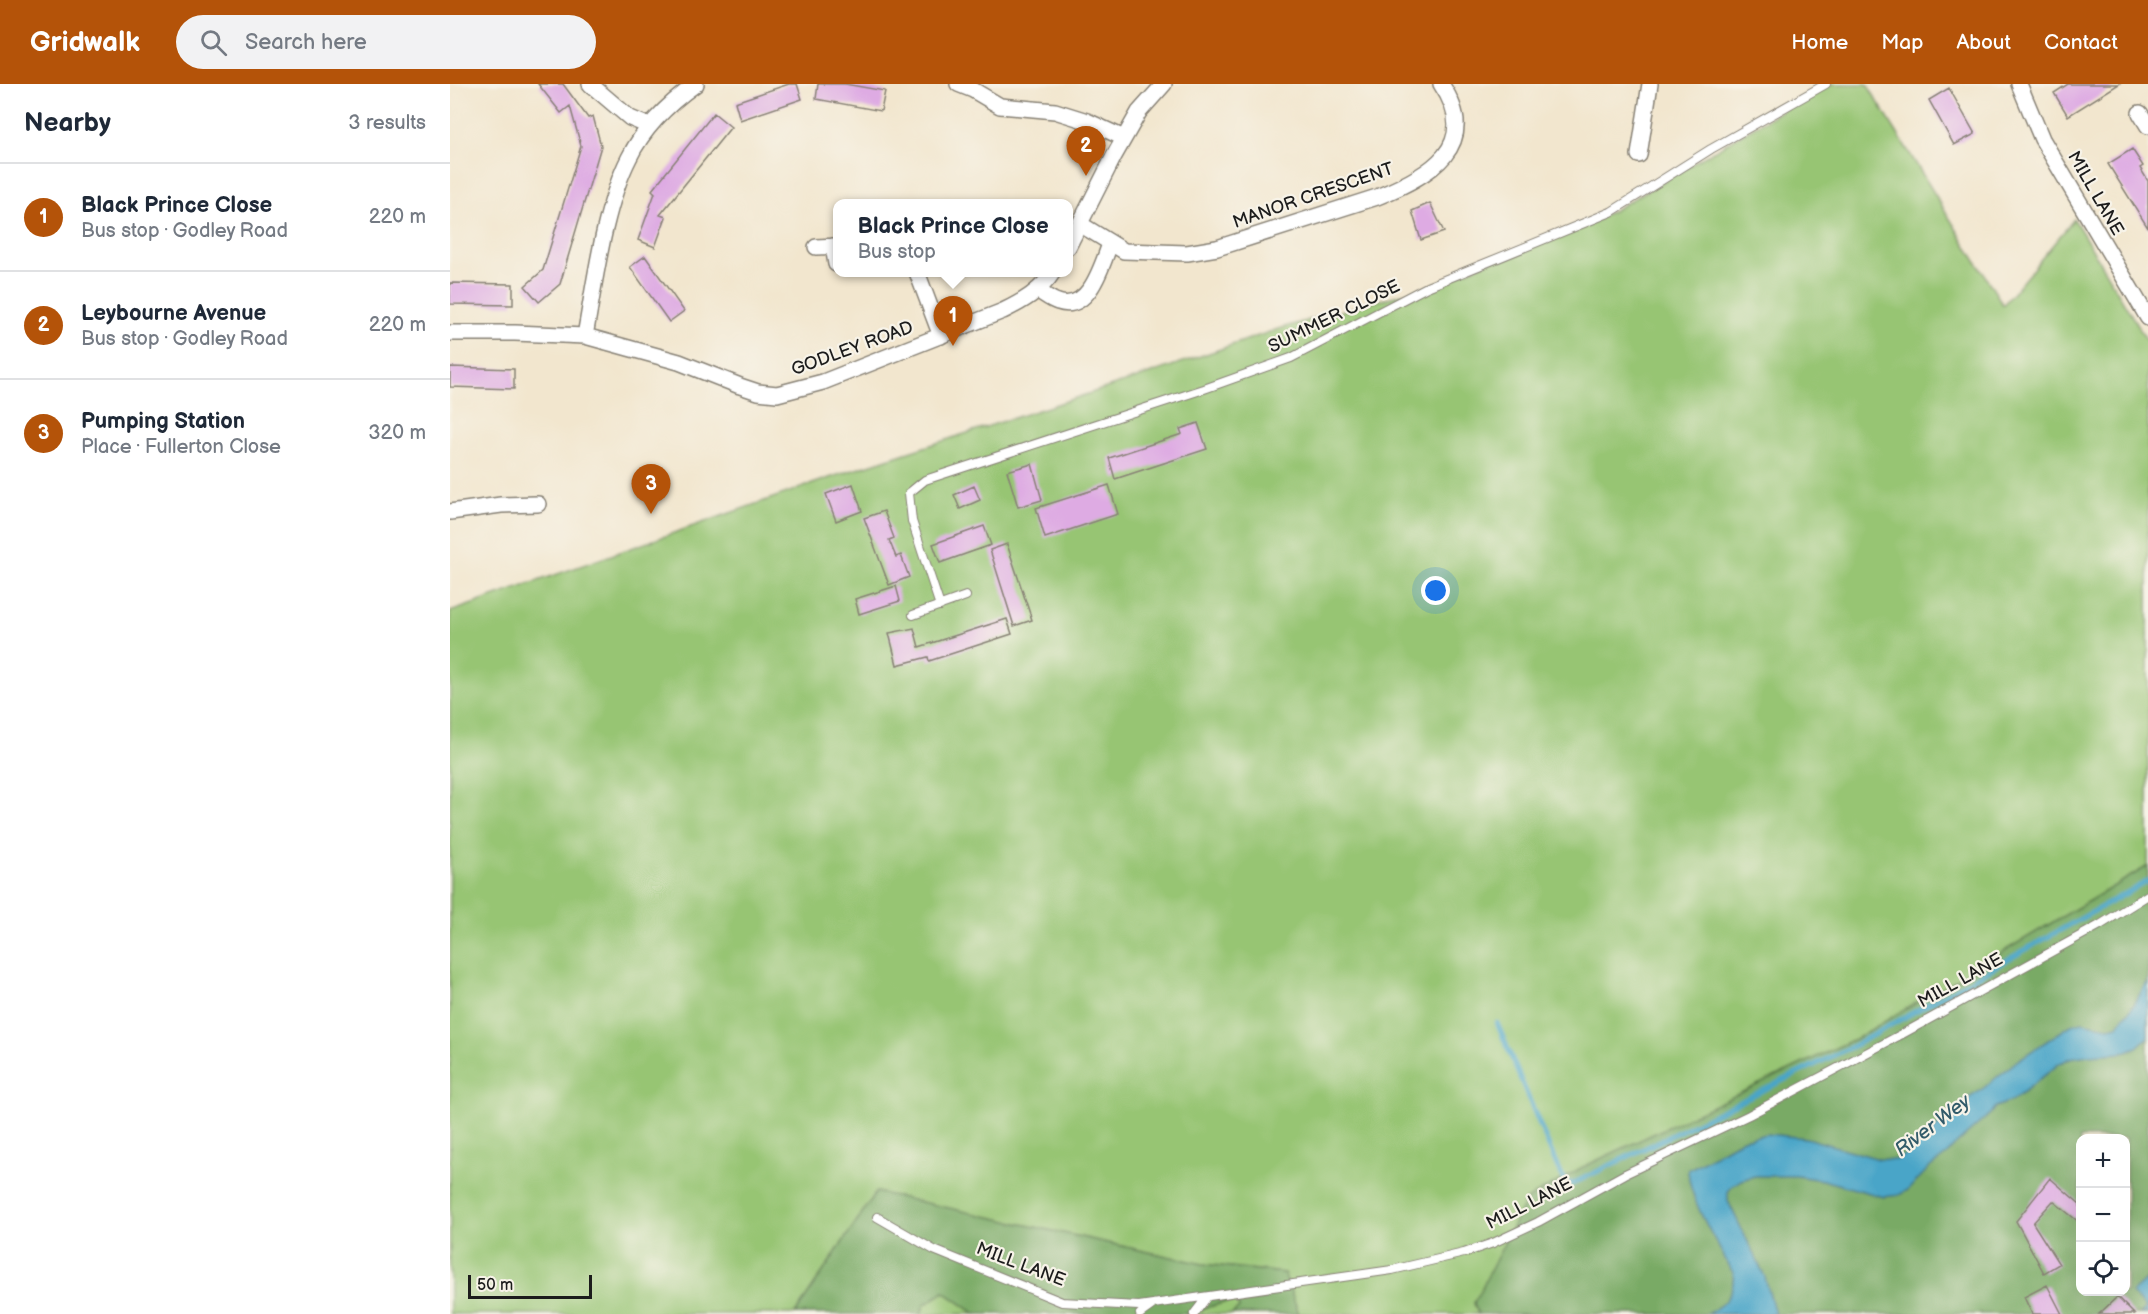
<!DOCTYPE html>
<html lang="en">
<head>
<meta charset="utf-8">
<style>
  body { margin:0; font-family:"Balsamiq Sans",sans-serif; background:#f2f2f3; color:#1f2937 }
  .controls { position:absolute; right:18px; bottom:18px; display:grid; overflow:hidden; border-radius:12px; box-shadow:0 6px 24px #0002 }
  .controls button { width:54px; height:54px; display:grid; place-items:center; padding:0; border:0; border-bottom:2px solid #e0e1e3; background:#fff; color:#1f2937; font:30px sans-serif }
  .scale { position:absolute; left:18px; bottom:15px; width:124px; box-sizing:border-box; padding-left:6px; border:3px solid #1c1c1c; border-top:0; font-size:16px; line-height:21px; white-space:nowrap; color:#1c1c1c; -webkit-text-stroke:4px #f7f3e8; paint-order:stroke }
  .you { position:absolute; left:986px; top:507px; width:21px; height:21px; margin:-15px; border:4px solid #fff; border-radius:50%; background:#1a73e8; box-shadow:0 0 0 9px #1a73e833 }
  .badge { display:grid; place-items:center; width:39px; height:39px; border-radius:50%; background:#b45309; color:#fff; font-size:20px; font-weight:700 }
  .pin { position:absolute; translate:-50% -50px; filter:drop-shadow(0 2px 3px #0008) }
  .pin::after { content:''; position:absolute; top:32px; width:21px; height:18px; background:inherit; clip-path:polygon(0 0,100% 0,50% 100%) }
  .popup { position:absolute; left:383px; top:115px; width:240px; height:78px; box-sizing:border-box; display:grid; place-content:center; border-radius:12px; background:#fff; filter:drop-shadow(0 2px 4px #0005); font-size:20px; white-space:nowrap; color:#747a83 }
  .popup b { font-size:22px; color:#1f2937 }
  .popup::after { content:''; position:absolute; left:50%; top:100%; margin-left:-12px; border:12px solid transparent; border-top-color:#fff }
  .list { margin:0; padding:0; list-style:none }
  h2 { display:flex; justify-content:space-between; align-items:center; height:78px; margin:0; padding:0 24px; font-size:26px }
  h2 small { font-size:20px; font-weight:400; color:#747a83 }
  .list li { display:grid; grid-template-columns:39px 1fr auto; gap:18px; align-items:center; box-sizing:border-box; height:108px; padding:0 24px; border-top:2px solid #e0e1e3 }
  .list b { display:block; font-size:22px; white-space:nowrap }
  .list p { margin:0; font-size:20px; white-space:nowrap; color:#747a83 }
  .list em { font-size:20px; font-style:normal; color:#747a83 }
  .icon { flex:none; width:33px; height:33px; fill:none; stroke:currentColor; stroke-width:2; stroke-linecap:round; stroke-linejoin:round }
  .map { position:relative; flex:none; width:1698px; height:1230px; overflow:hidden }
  header { display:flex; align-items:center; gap:36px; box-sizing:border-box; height:84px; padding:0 30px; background:#b45309; color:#fff }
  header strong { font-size:28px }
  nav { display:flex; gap:33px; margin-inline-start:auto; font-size:21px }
  .search { width:420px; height:54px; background:#f2f2f3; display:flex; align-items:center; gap:15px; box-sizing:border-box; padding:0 21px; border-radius:33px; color:#747a83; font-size:22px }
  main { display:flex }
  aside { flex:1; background:#fff }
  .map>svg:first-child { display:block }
  .green { fill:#97c573; stroke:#5a7048; stroke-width:1.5 }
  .forest { fill:#79aa65; stroke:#4a6340; stroke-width:1.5; fill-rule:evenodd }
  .water { fill:#4aa5c8; stroke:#336072; stroke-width:1.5 }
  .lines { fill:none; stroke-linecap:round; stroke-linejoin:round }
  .stream { stroke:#4aa5c8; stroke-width:5 }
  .building { fill:#deabe3 }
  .service-casing { stroke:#878175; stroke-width:10 }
  .minor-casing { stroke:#878175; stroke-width:18 }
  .service { stroke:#fff; stroke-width:8 }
  .minor { stroke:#fff; stroke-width:15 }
  .labels { text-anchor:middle; stroke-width:4.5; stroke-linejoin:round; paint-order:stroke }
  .street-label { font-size:18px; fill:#1c1c1c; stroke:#f7f3e8 }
  .water-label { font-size:20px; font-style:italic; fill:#315a69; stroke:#f7f3e8 }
</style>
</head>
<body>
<header>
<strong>Gridwalk</strong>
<div class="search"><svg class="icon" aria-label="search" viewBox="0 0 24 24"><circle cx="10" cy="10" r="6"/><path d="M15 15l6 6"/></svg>Search here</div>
<nav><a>Home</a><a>Map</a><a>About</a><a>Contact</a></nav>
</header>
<main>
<aside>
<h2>Nearby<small>3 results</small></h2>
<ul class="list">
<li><span class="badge">1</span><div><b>Black Prince Close</b><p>Bus stop · Godley Road</p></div><em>220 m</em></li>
<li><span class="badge">2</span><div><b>Leybourne Avenue</b><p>Bus stop · Godley Road</p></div><em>220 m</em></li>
<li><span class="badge">3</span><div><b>Pumping Station</b><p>Place · Fullerton Close</p></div><em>320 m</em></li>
</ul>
</aside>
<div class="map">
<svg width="1698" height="1230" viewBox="0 0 1698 1230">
  <rect width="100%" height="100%" fill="#f7f3e8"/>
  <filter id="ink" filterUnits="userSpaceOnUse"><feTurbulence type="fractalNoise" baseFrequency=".0167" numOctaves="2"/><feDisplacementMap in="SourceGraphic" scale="12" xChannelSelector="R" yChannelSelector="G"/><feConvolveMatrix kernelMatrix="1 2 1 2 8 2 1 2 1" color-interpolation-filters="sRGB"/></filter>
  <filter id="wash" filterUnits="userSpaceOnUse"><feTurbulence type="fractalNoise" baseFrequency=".008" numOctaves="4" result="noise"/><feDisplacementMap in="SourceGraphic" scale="24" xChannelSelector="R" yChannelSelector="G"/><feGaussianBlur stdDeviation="1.35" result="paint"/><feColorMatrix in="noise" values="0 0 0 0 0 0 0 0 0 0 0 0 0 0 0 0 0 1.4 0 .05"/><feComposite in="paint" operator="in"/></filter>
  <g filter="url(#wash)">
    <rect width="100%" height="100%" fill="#f2e6ce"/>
    <path class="green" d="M1376,0H1417L1553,221L1624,135L1698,259V782L1407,954L1131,1084L1024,1219L1028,1230H849L834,1189L753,1180L426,1108L345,1230H0V528L385,392L693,292L831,244L977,203L1161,128Z
      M494,1208L526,1230H471L474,1221Z
      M787,1215L789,1224L782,1230H734Z"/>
    <path class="forest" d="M1698,782V1230H1028L1024,1219L1076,1116L1131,1084L1407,954ZM1630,1054H1676V1208H1630Z
      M426,1108L753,1180L834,1189L849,1230H782L789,1224L786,1215L734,1230H526L494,1208L474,1221L471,1230H345Z"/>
    <path class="water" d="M1698,896V953L1687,963L1672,969L1638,971L1620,974L1609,980L1562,1017L1545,1023L1540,1030L1505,1061L1495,1072L1479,1084L1458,1106L1449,1111L1434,1113L1372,1096L1346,1092H1305L1291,1096L1282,1102L1278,1108V1117L1315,1193L1325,1230H1257C1275,1220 1285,1210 1283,1189C1268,1160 1239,1117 1238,1086L1293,1055L1317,1050L1356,1054L1429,1075L1446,1076L1460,1068L1517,1015L1530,1007L1568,976L1621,941L1632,938L1659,943L1668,941L1683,922Z
      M1698,1194V1230H1691L1696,1225L1681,1209Z"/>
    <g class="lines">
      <path class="stream" d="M1047,939L1108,1084L1116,1098L1122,1100L1405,961L1698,797"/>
    </g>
    <g id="blocks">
      <path class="building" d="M88,0H113L138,34L143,32L151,62L110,200L89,218L75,202L93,186L131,62L120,22L111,29Z
        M339,0H347L352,15L290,36L285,18Z
        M368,0H395L435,7L431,27L366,15Z
        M1618,0H1669L1618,32L1604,9Z
        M1499,4L1525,50L1504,61L1479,16Z
        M264,29L281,43L210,131L216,133L205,163L188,156L205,109L202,106Z
        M1682,65L1693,82L1690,84L1698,97V144L1658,80Z
        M980,119L994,148L971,156L962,127Z
        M195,172L234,227L219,238L180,183Z
        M0,199L63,200V221L0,220Z
        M0,283L64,285V305L0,303Z
        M748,339L757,365L665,395L659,374L732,350L730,345Z
        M582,380L592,416L568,423L557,387Z
        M403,400L412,427L386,437L376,410Z
        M659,401L668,430L595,454L586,424Z
        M524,402L530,416L510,425L504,411Z
        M434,427L444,454L439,456L446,473L451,471L459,493L439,501L414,434Z
        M534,442L541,461L490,479L483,460Z
        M557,460L582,536L564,542L540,466Z
        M446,502L450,517L409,530L405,515Z
        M557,535L562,550L479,577L478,573L447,581L439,549L464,544L469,563Z
        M1600,1094L1630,1120V1139L1603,1117L1583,1139L1609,1180L1594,1189L1566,1137Z
        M1597,1201L1612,1230H1582L1574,1213Z
        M1667,1213L1684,1230H1649Z"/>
    </g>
  </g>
  <g filter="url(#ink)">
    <use href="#blocks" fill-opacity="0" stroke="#878175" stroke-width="1.5"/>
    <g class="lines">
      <defs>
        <path id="service" d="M490,522L462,437L459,409L475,396L754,305L841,274L977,203L1161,128L1261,65L1376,0
          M463,531L516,512
          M427,1133L484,1166L612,1218L689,1222L942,1186L1014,1169L1043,1159L1088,1138L1175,1090L1299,1031L1454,949L1650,841L1698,811
          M690,1230L704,1220
          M744,1230L757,1213"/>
        <path id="minor" d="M140,0L180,34L199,42
          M508,0L523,6L550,22L605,27L637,37L674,54
          M1569,0L1592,55L1698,234
          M1690,29L1698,42
          M1189,71L1200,0
          M630,140L674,167L737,169L767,164L927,113C979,92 1033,62 991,0
          M383,162L386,180
          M366,163L388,162
          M618,163L664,72L689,28L714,0
          M467,188L491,252
          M587,206C594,210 601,216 608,218C639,229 652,181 660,160
          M0,249H65L135,252L229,278L290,302L308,308L327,310L373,298L553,227C572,218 591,207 603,188
          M135,252C145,198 154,123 179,74C194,43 218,20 246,0
          M0,428L51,421L88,420"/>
      </defs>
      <use href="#service" class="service-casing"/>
      <use href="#minor" class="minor-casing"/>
      <use href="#service" class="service"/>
      <use href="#minor" class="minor"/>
    </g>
  </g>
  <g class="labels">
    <g class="street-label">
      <text transform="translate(1646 109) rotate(60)" y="6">MILL LANE</text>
      <text transform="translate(863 111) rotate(-19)" y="6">MANOR CRESCENT</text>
      <text transform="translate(884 232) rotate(-26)" y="6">SUMMER CLOSE</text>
      <text transform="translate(402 264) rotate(-20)" y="6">GODLEY ROAD</text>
      <text transform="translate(1510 896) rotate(-29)" y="6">MILL LANE</text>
      <text transform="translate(1079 1119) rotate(-27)" y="6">MILL LANE</text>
      <text transform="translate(571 1180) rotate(21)" y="6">MILL LANE</text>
    </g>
    <g class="water-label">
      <text transform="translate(1482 1041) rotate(-37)" y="7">River Wey</text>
    </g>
  </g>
</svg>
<div class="controls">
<button>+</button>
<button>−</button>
<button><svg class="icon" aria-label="locate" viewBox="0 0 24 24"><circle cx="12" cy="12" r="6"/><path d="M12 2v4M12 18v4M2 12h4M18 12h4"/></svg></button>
</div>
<div class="scale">50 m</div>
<div class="you"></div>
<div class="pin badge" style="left:503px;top:262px">1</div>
<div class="popup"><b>Black Prince Close</b>Bus stop</div>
<div class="pin badge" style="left:636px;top:92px">2</div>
<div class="pin badge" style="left:201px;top:430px">3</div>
</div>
</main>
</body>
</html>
